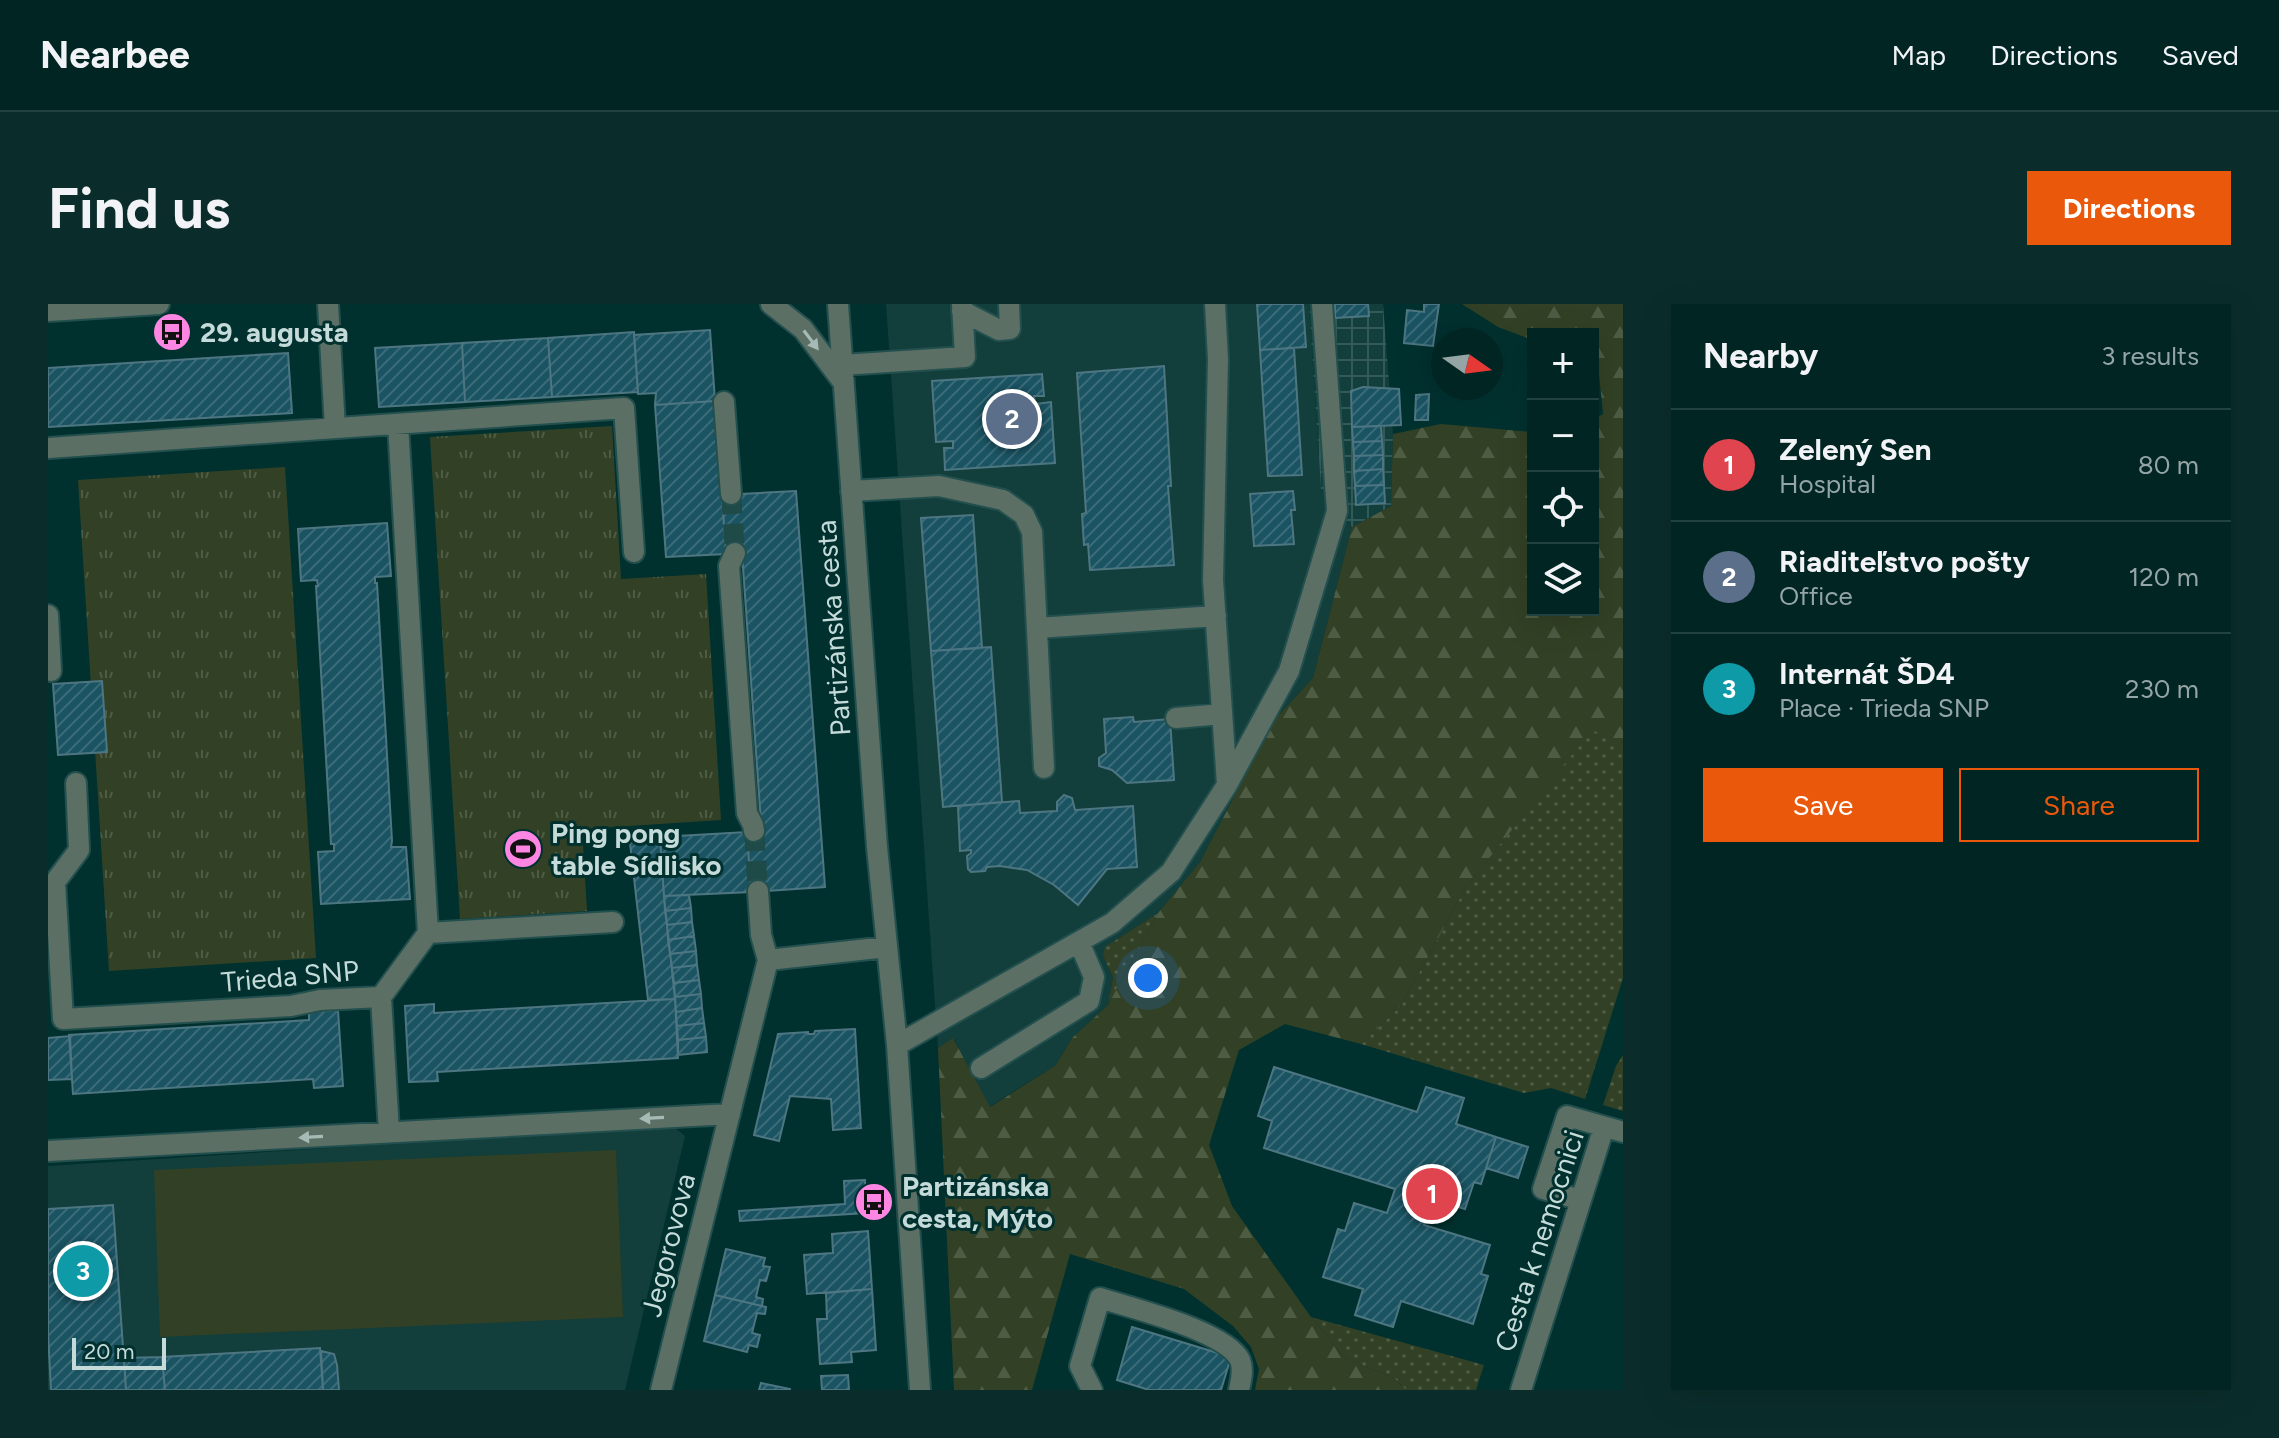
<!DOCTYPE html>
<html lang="en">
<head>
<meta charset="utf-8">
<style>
  body { margin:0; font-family:Figtree,sans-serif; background:#0a2d2b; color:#f1f3f6 }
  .controls { position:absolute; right:24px; top:24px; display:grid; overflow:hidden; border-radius:0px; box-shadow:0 8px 32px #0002 }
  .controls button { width:72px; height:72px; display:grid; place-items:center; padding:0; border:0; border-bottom:2px solid #224241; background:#002523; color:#f1f3f6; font:40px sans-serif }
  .compass { position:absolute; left:1383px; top:24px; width:72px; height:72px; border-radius:50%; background:#002523; box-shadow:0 8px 32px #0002; rotate:104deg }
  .scale { position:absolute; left:24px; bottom:20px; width:94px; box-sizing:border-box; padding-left:8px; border:4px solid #c5dbd9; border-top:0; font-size:22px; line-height:28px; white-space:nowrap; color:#c5dbd9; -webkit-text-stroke:6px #00312f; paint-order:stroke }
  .you { position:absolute; left:1100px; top:674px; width:28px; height:28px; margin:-20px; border:6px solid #fff; border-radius:50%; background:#1a73e8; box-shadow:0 0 0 12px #1a73e833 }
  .badge { display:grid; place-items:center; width:52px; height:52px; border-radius:50%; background:#ea580c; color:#fff; font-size:26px; font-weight:700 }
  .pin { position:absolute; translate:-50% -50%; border:4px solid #fff; box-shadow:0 2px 8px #0006 }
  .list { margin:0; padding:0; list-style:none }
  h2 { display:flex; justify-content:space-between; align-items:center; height:104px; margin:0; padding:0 32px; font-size:34px }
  h2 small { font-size:26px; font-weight:400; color:#95a5a6 }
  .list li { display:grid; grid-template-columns:52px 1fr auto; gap:24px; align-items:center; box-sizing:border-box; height:112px; padding:0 32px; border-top:2px solid #224241 }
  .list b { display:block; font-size:30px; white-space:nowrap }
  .list p { margin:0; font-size:26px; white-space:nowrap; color:#95a5a6 }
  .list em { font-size:26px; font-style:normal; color:#95a5a6 }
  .actions { display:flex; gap:16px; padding:24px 32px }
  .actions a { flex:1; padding:18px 0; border:2px solid #ea580c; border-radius:0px; text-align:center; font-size:28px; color:#ea580c }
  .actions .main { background:#ea580c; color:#fff }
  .icon { flex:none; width:44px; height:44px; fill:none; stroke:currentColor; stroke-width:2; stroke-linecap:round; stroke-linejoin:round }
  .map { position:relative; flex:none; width:1575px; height:1086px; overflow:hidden; border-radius:0px }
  header { display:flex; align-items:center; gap:48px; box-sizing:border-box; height:112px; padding:0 40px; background:#002523; border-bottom:2px solid #224241 }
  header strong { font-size:38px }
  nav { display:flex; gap:44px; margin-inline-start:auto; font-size:28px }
  .intro { display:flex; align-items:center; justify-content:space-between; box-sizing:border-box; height:192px; padding:0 48px }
  h1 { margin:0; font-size:56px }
  .button { padding:20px 36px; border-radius:0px; background:#ea580c; color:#fff; font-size:28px; font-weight:700 }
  main { display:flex; gap:48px; padding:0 48px }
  aside { flex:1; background:#002523; border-radius:0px; box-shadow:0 8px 32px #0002 }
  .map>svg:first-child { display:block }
  .built { fill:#123e3c }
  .industrial { fill:url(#industrial-grid) }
  .grass { fill:url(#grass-dots) }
  .forest { fill:url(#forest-firs) }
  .park { fill:url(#park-tufts) }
  .pitch { fill:#324125 }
  .building { fill:url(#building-hatch); stroke:#4e7682; stroke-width:2 }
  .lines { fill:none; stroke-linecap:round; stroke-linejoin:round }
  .minor-tunnel { stroke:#1e4a48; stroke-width:20; stroke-dasharray:20 10; stroke-linecap:butt }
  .minor-casing { stroke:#23504e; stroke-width:24 }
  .minor { stroke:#5c6f65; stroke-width:20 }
  .oneway { fill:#a6bbb6 }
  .labels { text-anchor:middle; stroke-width:6; stroke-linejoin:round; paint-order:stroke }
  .poi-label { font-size:28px; font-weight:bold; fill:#c5dbd9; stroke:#00312f; text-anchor:start }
  .street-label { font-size:28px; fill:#c5dbd9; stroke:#00312f }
</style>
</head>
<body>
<header>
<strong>Nearbee</strong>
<nav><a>Map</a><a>Directions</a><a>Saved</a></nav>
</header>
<div class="intro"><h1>Find us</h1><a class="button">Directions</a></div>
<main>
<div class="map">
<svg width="1575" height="1086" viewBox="0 0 1575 1086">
  <defs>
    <pattern id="industrial-grid" width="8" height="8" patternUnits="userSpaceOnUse" patternTransform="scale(2)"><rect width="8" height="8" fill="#123e3c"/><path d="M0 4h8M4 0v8" fill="none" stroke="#335958"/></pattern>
    <pattern id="grass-dots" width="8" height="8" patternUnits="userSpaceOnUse" patternTransform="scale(2)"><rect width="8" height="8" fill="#324125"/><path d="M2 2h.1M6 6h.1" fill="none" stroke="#4e5c44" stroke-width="1.8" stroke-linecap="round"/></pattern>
    <pattern id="forest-firs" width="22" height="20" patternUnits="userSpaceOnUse" patternTransform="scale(2)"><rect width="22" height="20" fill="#324125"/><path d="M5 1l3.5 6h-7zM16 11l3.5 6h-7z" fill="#4e5c44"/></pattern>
    <pattern id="park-tufts" width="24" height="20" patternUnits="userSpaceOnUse" patternTransform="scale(2)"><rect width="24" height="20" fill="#324125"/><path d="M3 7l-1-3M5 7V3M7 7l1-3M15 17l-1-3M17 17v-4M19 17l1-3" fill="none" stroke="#4e5c44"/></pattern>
    <pattern id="building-hatch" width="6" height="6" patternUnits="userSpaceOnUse" patternTransform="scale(2)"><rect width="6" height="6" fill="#1a5362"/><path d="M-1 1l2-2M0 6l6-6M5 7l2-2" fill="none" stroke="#3a6b78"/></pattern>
  </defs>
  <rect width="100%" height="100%" fill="#00312f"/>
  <path class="built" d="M838,0H1261L1273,186L1304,223L1265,374L1226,416L1152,558L1110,609L1071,634L1055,652L1065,673L1060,701L1024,734L1008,761L941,803L906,735L890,744Z
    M625,822L637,832L577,1086H0V862Z"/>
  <path class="industrial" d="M1261,0H1335L1345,130L1343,202L1304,223L1273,186Z"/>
  <path class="grass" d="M1544,425L1575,439V674L1537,795L1503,784L1476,789L1313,740L1353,702L1418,583Z
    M1110,609L1060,701L1065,673L1055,652L1057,643Z
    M1575,751V807L1555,801L1568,762Z
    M1263,1013L1436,1061L1428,1086H1358L1346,1074L1298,1055Z"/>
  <path class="forest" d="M1414,0H1575V439L1544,426L1418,583L1353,702L1313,740L1237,720L1191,746L1161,841L1184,902L1263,1013L1298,1055L1346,1074L1358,1086H1207L1211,1065L1203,1043L1185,1022L1136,985L1022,950L984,1086H906L890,744L905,734L942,803L1008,761L1024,734L1060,701L1110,609L1152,558L1226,416L1265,374L1304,223L1343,202L1345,130L1393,120L1485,128V306H1545V116L1555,110L1550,60L1545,58V30H1485V36L1450,23Z"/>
  <path class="park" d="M564,122L573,275L658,270L673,516L534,525L539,607L412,615L382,133Z
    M237,163L268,654L61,667L30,176Z"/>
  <path class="pitch" d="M568,846L575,1013L112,1033L106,866Z"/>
  <path class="building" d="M1209,0H1255L1258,43L1212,46Z
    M1287,0H1320L1321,12L1287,14Z
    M1376,0H1391L1385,42L1356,39L1359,6L1376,8Z
    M662,26L667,97L607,101L608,89L590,90L586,31Z
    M586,28L590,88L504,93L500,34Z
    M500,34L504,93L417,98L414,39Z
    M414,39L417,98L331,103L327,44Z
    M1246,44L1254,171L1220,172L1212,46Z
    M240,49L244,109L0,123V64Z
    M1116,62L1123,182H1120L1126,261L1042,266L1040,240L1036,241L1034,210L1038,209L1029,69Z
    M994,70L996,92H986L987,100L1003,98L1007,159L897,166L896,144H905V137L888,138L884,77Z
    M1315,83L1351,85L1353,121L1304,123L1303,87Z
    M1381,90L1380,116H1367L1368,91Z
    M667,97L678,250L618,253L607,101Z
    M1333,122L1334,137L1305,138L1304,123Z
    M1334,137L1335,151L1306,152L1305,138Z
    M1335,151V165L1306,167V152Z
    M1335,165L1336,181L1307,182L1306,167Z
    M1336,181L1337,199L1308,201L1307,182Z
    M748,187L777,583L703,588L699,528L713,519L694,249L678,250L674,191Z
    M1245,187L1247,206H1243L1246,240L1206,242L1202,190Z
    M925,211L934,344L883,347L873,214Z
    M339,219L343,272L327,273V279H329L344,537L343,543H358L362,595L273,600L270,548L286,547V540H283L268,282H270L269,276L253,277L250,225Z
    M943,343L954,498L895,503L883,347Z
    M54,377L59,448L10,451L5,380Z
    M1085,413L1086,418L1122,415L1126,476L1079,479L1064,466L1051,462V454L1058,449L1056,415Z
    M1016,491L1024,494L1027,506L1085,502L1089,563L1059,565L1030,601L1006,581L979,566L952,562L939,563L937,567L923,568L920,565L919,552L923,549V546L912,547L910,502L971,497L972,509L1009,507V498Z
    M699,528L703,588L616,592L612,533Z
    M612,535L616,592L627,695L600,696L582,539Z
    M641,591L643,604L617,607L616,592Z
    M643,604L644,618L619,621L617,607Z
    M644,618L646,632L620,636L619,621Z
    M646,632L648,647L622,650L620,636Z
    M648,647L649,661L624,664L622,650Z
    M649,661L651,676L626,679L624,664Z
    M651,676L653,690L627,693L626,679Z
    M653,690L654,704L628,708L627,693Z
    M627,695L630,754L389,768L390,777L361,778L357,702L386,700V709Z
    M654,704L656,719L629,722L628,708Z
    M290,706L295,782L266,784L265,775L25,790L21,731L261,716V708Z
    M656,719L658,733L630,736L629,722Z
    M807,725L813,824L785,826L783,795L742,792L731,837L706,831L730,730L760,728V730H766L767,727Z
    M22,732L24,775L0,776V734Z
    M658,733L659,748L630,751V736Z
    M1226,763L1369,808L1378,783L1416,794L1408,820L1448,833L1433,880L1426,878L1417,905L1383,895L1376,921L1442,941L1433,970L1440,972L1425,1020L1353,997L1345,1023L1307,1011L1315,985L1275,973L1290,925L1297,927L1306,899L1339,909L1347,885L1216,844L1224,817L1210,812Z
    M1448,833L1480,843L1470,874L1438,864Z
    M817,876L818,909L692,917L691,907L797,900L796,877Z
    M65,901L78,1086H3L0,1029V905Z
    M820,927L824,985L759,990L756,951L785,949L784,930Z
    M678,945L717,954L715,962L722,963L718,977L712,976L708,993L715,995L714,1002L667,991Z
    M824,985L828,1046L803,1048L804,1058L772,1060L769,1015H779L778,989Z
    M667,991L718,1003L717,1010L709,1009L704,1029L712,1031L709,1043L701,1041L699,1048L656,1037Z
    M1084,1023L1183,1053L1173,1086H1101L1069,1076Z
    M272,1044L275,1086H117L114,1053Z
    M273,1047L286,1050L289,1061L291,1086H275Z
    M114,1053L117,1086H78L76,1054Z
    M800,1071L801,1086H774L773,1072Z
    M713,1079L742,1085V1086H711Z"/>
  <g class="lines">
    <path class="minor-tunnel" d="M683,190L687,249
      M706,527L710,587"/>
    <defs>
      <path id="minor" d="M280,0L287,124
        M723,0L755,25L795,78
        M790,0L829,543L849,741L872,1086
        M0,7L111,0
        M914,7L951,26L962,25L961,0
        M794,61L917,53L914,0
        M676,98L683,190
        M350,120L380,629
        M0,144L576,104L586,248
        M803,187L891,182L955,196L976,211L984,228L996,464
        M687,249L681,262L699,509L705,521L706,527
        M0,311L3,367
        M989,324L1168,312
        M1128,414L1174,410
        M1179,481L1241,367L1289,207L1274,0
        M7,578L15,715L243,702L272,696L333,693
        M7,578L31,546L28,479
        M710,587L713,631L720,656
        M380,629L565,618
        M333,693L341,828
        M333,693L380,629
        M849,741L1064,619L1123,568L1179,481L1165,276L1170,55L1167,0
        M933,764L1041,697L1046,673L1031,638
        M0,847L682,810
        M1533,896L1495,885L1519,812L1575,828
        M613,1086L720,656L839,643
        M1044,1086L1032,1062L1052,994C1083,1004 1178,1027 1192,1056C1196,1066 1193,1076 1191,1086
        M1473,1086L1556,823"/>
    </defs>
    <use href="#minor" class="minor-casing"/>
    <use href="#minor" class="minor"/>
  </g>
  <defs><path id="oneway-solid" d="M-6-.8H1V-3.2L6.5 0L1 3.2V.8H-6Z" transform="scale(2)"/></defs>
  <g class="oneway">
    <use href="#oneway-solid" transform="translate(763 36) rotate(53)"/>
    <use href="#oneway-solid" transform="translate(604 814) rotate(177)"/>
    <use href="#oneway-solid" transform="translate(263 833) rotate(177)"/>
  </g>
  <defs>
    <symbol id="bus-disc" viewBox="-11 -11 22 22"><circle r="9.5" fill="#fd86e2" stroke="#00312f"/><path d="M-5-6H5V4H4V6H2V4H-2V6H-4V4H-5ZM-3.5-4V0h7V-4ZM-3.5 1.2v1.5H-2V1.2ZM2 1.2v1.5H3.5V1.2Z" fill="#111"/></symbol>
    <symbol id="stadium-disc" viewBox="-11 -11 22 22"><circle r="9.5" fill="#fd86e2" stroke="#00312f"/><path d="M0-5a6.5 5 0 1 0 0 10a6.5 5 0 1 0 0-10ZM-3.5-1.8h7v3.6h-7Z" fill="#111"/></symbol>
  </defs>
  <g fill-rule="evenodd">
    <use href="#bus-disc" x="102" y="6" width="44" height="44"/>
    <use href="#stadium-disc" x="453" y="523" width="44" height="44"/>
    <use href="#bus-disc" x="804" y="876" width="44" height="44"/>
  </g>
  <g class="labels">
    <g class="poi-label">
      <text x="152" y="38">29. augusta</text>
      <text x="503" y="539">Ping pong<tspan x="503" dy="32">table Sídlisko</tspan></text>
      <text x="854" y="892">Partizánska<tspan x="854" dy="32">cesta, Mýto</tspan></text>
    </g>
    <g class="street-label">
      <text transform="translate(785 324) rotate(-94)" y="10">Partizánska cesta</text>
      <text transform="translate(242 672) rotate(-5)" y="10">Trieda SNP</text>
      <text transform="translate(1491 937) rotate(-72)" y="10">Cesta k nemocnici</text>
      <text transform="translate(620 941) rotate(-76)" y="10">Jegorovova</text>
    </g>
  </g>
</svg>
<div class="controls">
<button>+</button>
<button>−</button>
<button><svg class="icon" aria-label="locate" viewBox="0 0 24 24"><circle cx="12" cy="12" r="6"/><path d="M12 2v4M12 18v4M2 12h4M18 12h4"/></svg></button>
<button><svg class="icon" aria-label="layers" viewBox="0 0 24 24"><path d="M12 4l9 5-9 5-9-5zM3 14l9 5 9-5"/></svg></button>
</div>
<svg class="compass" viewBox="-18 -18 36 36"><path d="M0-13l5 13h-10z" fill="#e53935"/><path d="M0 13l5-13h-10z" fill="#95a5a6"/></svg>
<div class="scale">20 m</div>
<div class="you"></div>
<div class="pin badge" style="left:1384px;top:890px;background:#e0444e">1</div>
<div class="pin badge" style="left:964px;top:115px;background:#5c6f8a">2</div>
<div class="pin badge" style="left:35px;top:967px;background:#0f9aa8">3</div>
</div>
<aside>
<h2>Nearby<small>3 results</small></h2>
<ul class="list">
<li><span class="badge" style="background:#e0444e">1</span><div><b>Zelený Sen</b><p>Hospital</p></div><em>80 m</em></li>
<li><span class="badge" style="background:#5c6f8a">2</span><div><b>Riaditeľstvo pošty</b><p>Office</p></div><em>120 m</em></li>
<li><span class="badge" style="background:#0f9aa8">3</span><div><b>Internát ŠD4</b><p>Place · Trieda SNP</p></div><em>230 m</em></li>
</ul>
<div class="actions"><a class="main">Save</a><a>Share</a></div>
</aside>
</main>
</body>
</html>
